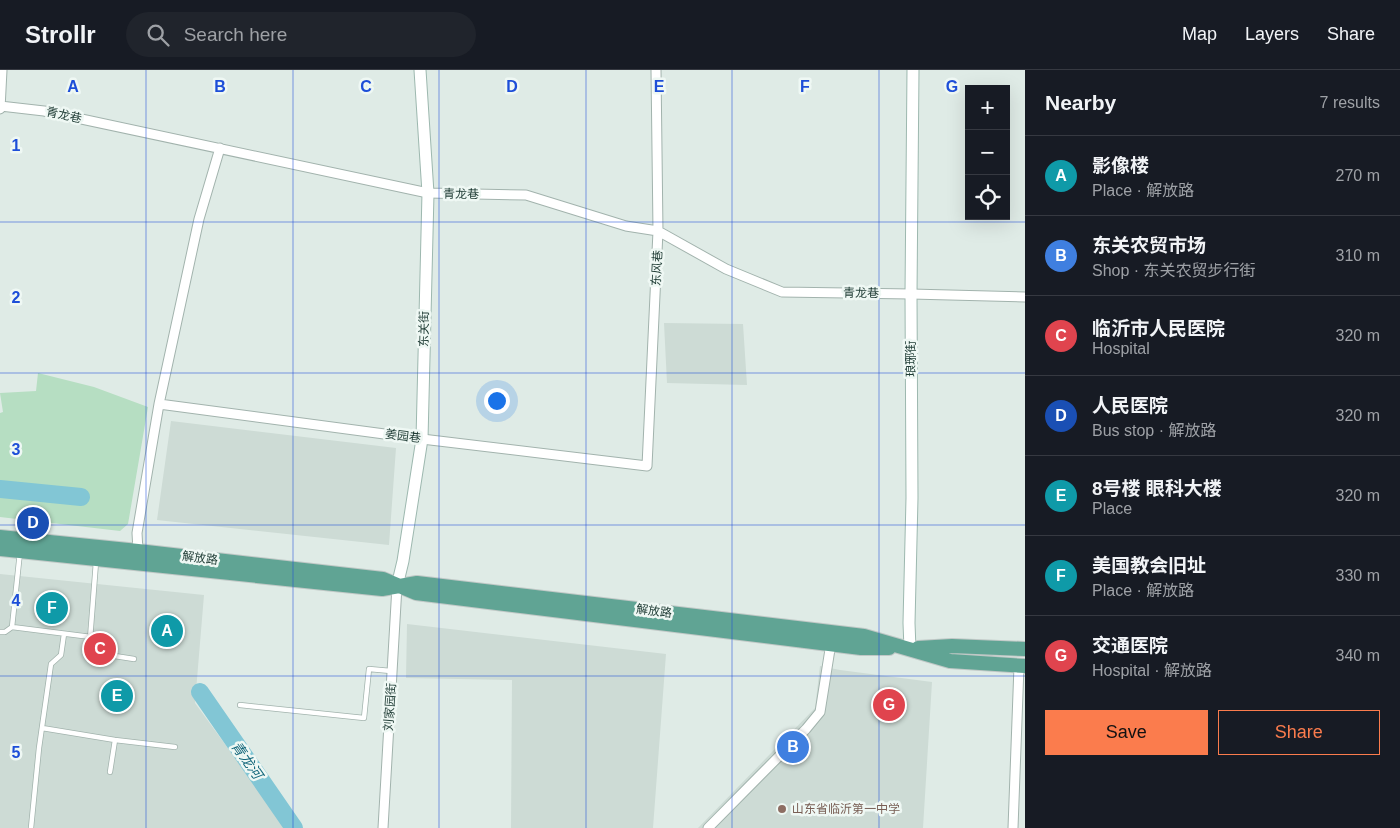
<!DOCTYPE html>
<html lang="en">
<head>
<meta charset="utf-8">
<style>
  body { margin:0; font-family:Arial,"Noto Sans SC",sans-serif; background:#20242c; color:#f1f3f6 }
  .controls { position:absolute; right:15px; top:15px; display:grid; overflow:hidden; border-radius:0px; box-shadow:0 5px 20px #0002 }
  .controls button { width:45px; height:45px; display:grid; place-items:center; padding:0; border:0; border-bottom:1px solid #363941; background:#171b24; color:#f1f3f6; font:25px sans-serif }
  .you { position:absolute; left:496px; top:330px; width:18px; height:18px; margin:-12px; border:4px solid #fff; border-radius:50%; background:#1a73e8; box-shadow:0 0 0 8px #1a73e833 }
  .badge { display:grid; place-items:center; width:32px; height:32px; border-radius:50%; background:#fb7c4d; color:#fff; font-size:16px; font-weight:700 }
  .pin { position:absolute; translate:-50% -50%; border:2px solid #fff; box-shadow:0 1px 5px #0006 }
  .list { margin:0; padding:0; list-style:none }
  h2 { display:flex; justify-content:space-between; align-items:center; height:65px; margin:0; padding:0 20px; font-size:21px }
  h2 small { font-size:16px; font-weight:400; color:#9ea1a6 }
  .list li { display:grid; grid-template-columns:32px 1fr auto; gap:15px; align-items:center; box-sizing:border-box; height:80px; padding:0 20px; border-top:1px solid #363941 }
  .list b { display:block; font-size:19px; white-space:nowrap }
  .list p { margin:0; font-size:16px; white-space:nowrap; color:#9ea1a6 }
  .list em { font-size:16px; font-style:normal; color:#9ea1a6 }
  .actions { display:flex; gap:10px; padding:15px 20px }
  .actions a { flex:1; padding:11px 0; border:1px solid #fb7c4d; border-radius:0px; text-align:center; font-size:18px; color:#fb7c4d }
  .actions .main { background:#fb7c4d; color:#111 }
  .icon { flex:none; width:28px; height:28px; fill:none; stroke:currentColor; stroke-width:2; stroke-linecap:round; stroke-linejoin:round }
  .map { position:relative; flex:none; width:1025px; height:758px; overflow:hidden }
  header { display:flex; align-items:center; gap:30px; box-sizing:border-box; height:70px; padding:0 25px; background:#171b24; border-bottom:1px solid #363941 }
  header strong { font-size:24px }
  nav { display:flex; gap:28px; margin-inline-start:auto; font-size:18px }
  .search { width:350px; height:45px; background:#20242c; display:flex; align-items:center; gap:12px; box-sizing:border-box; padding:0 18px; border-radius:28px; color:#9ea1a6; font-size:19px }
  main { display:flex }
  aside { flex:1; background:#171b24 }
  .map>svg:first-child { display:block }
  .built { fill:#cddbd5 }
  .green { fill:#b6dec2 }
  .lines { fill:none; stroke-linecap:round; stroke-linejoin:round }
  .river { stroke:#82c6d5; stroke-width:18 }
  .lane-casing { stroke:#a2b3ad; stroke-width:6 }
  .street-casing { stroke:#a2b3ad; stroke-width:11 }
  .secondary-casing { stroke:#9db8af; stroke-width:13 }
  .primary-casing { stroke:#c0c8c6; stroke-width:16 }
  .lane { stroke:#fff; stroke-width:4.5 }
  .street { stroke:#fff; stroke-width:9 }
  .secondary { stroke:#fff; stroke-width:11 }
  .primary { stroke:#60a494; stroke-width:14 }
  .grid { fill:none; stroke:#1d4ed8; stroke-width:1; stroke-opacity:0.55 }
  .education-dot { fill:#8d6e63; stroke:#eff8f4; stroke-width:2 }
  .labels { text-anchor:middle; stroke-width:5; stroke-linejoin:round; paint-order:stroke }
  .street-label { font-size:12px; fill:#1f3c35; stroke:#eff8f4 }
  .education-label { font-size:12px; fill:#785e54; stroke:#eff8f4; text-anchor:start }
  .water-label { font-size:14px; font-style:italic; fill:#15687c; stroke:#eff8f4 }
  .grid-label { font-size:16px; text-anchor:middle; font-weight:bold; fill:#1d4ed8; stroke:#eff8f4; stroke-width:5; stroke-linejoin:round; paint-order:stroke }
</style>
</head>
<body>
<header>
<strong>Strollr</strong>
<div class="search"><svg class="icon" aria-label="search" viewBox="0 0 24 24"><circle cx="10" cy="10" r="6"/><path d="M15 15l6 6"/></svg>Search here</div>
<nav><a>Map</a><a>Layers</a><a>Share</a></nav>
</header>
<main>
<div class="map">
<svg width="1025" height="758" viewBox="0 0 1025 758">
  <rect width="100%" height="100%" fill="#dfebe6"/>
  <path class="built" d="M664,253L743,254L747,315L667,313Z
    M171,351L396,378L389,475L157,450Z
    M0,504L204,525L195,633L286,758H0Z
    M407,554L666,584L653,758H511L512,610L406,608Z
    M820,596L840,600L932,612L923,758H698L815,638Z"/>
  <path class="green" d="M38,303L94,317L148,337L128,454L120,461L0,447V343L3,342L0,323L36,321Z"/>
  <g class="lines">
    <path class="river" d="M0,419L81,427
      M200,622L294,758"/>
    <defs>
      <path id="lane" d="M96,492L89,582L134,589
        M12,557L91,567
        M0,562H5L12,557L20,482
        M240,635L364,648L369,599L391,601
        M42,658L115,670L175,677
        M110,702L115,670
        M31,758L39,678L51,594L61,585L64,564"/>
      <path id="street" d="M0,36L44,41L428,123L526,125L626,156L658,161L726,199L782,222L911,224L1025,227
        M0,39L2,0
        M159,334L422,369L647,396L658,161L656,0
        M138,481L137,463L159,334L199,149L220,78
        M383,758L397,516
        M708,758L806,659L820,642L831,573
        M1013,758L1019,596"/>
      <path id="secondary" d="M397,516L403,491L422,369L428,123L420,0
        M910,579L909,553L912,428L911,224L913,0"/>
      <path id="primary" d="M0,467L138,481L383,509L416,523L861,578H889
        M0,479L382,519L417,513L864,566L950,591L1025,596
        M918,578L952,576L1025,579"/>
    </defs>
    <use href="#lane" class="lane-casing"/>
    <use href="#street" class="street-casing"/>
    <use href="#secondary" class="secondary-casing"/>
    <use href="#primary" class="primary-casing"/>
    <use href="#lane" class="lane"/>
    <use href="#street" class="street"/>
    <use href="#secondary" class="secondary"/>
    <use href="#primary" class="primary"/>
  </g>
  <path class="grid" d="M146,0V758M293,0V758M439,0V758M586,0V758M732,0V758M879,0V758M0,152H1025M0,303H1025M0,455H1025M0,606H1025"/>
  <circle class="education-dot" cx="782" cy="739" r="5"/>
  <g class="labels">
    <g class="street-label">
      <text transform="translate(64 45) rotate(12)" y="4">青龙巷</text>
      <text transform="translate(461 124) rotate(1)" y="4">青龙巷</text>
      <text transform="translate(657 198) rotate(-87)" y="4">东风巷</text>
      <text transform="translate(861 223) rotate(1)" y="4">青龙巷</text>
      <text transform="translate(424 259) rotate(-89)" y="4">东关街</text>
      <text transform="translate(911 289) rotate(-90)" y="4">琅琊街</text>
      <text transform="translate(403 366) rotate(7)" y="4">姜园巷</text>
      <text transform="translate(200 488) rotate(7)" y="4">解放路</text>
      <text transform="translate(654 541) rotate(7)" y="4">解放路</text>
      <text transform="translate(390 637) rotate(-86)" y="4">刘家园街</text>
    </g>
    <g class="education-label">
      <text x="792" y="743">山东省临沂第一中学</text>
    </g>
    <g class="water-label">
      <text transform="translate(247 690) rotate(55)" y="5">青龙河</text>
    </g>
  </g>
  <g class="grid-label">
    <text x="73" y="22">A</text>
    <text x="220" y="22">B</text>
    <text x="366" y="22">C</text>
    <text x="512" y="22">D</text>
    <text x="659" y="22">E</text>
    <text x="805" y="22">F</text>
    <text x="952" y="22">G</text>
    <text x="16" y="81">1</text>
    <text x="16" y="233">2</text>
    <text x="16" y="385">3</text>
    <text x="16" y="536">4</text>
    <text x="16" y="688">5</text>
  </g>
</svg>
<div class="controls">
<button>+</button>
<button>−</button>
<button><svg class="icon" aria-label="locate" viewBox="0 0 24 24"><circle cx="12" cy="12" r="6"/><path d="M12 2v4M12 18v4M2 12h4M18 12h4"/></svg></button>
</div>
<div class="you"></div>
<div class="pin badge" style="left:167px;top:561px;background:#0f9aa8">A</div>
<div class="pin badge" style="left:793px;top:677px;background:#3f7fe0">B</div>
<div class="pin badge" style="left:100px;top:579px;background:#e0444e">C</div>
<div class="pin badge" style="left:33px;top:453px;background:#1a4fb4">D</div>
<div class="pin badge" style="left:117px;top:626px;background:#0f9aa8">E</div>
<div class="pin badge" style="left:52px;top:538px;background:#0f9aa8">F</div>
<div class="pin badge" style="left:889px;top:635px;background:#e0444e">G</div>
</div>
<aside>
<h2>Nearby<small>7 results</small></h2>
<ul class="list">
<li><span class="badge" style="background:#0f9aa8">A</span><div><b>影像楼</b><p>Place · 解放路</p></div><em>270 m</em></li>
<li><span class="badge" style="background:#3f7fe0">B</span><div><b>东关农贸市场</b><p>Shop · 东关农贸步行街</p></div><em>310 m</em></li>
<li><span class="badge" style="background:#e0444e">C</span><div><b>临沂市人民医院</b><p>Hospital</p></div><em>320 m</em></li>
<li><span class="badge" style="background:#1a4fb4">D</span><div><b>人民医院</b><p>Bus stop · 解放路</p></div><em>320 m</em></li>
<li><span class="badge" style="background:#0f9aa8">E</span><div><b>8号楼 眼科大楼</b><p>Place</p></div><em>320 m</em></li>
<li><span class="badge" style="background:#0f9aa8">F</span><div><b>美国教会旧址</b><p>Place · 解放路</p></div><em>330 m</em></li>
<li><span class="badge" style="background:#e0444e">G</span><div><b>交通医院</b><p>Hospital · 解放路</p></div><em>340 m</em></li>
</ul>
<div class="actions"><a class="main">Save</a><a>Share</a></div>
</aside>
</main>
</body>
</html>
